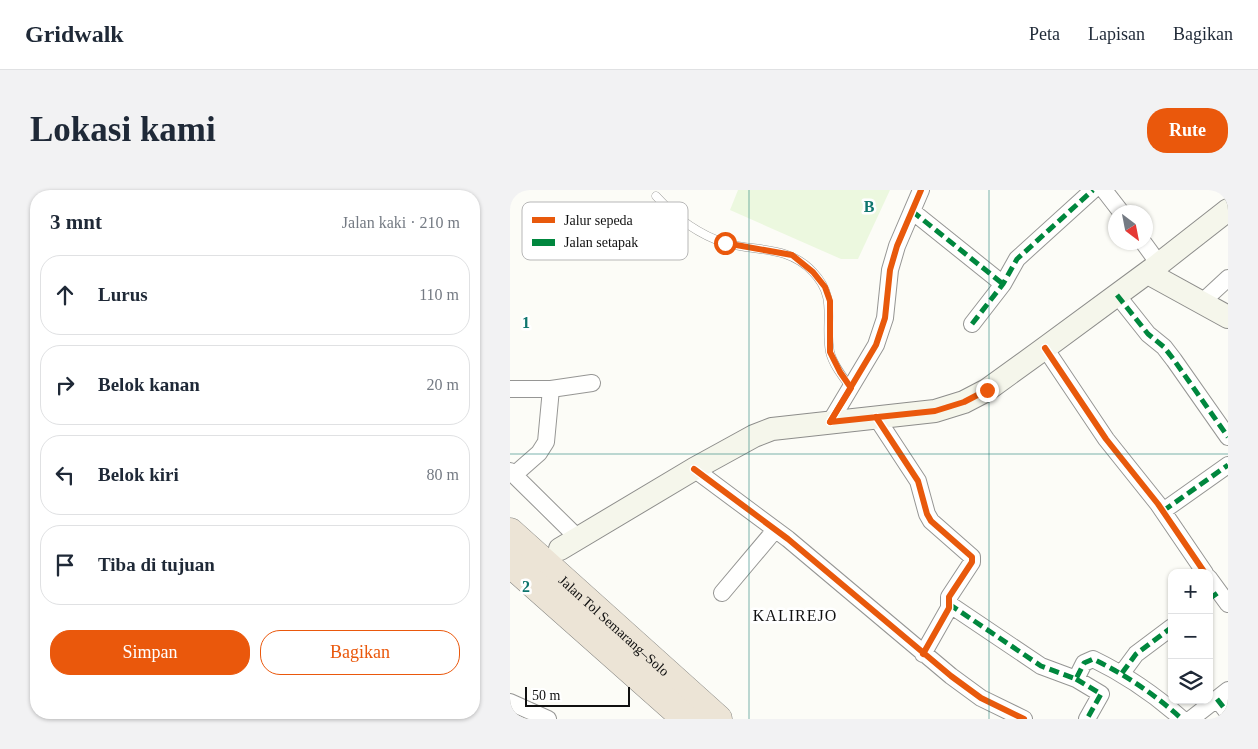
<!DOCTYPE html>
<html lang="id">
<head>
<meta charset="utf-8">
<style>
  body { margin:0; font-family:"Times New Roman",serif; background:#f2f2f3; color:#1f2937 }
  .controls { position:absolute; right:15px; bottom:15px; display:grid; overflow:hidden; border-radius:10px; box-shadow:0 1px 4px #0004 }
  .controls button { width:45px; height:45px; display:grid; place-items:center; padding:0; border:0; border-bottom:1px solid #e0e1e3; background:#fff; color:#1f2937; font:25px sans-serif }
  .compass { position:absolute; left:598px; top:15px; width:45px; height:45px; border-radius:50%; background:#fff; box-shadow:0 1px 4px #0004; rotate:148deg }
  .scale { position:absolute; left:15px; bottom:12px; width:105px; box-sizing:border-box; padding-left:5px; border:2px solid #101010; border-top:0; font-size:14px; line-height:18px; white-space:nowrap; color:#101010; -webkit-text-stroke:4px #fff; paint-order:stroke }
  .stop { position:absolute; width:15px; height:15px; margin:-11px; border:4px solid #ea580c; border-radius:50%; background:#fff }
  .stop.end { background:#ea580c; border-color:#fff; box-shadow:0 1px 5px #0008 }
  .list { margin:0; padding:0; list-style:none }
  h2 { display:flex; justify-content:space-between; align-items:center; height:65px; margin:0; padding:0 20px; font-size:21px }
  h2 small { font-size:16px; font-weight:400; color:#747a83 }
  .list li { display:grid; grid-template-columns:32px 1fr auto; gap:15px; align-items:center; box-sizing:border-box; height:80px; margin:0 10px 10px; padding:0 10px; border:1px solid #e0e1e3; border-radius:20px }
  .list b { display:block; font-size:19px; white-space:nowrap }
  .list em { font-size:16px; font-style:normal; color:#747a83 }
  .actions { display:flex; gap:10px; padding:15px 20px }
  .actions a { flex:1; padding:11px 0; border:1px solid #ea580c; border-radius:20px; text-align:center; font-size:18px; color:#ea580c }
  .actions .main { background:#ea580c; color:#fff }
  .icon { flex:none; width:28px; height:28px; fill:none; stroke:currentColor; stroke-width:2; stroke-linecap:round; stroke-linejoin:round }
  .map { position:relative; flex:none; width:718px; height:529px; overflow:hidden; border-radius:20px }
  header { display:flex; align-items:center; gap:30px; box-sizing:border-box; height:70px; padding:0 25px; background:#fff; border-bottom:1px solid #e0e1e3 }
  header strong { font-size:24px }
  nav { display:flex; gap:28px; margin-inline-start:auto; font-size:18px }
  .intro { display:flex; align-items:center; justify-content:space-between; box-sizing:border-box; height:120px; padding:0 30px }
  h1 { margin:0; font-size:35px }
  .button { padding:12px 22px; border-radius:20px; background:#ea580c; color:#fff; font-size:18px; font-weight:700 }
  main { display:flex; gap:30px; padding:0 30px }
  aside { flex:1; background:#fff; border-radius:20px; box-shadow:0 1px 4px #0004 }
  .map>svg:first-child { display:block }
  .pitch { fill:#ecf8df }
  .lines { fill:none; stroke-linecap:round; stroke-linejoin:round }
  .lane-casing { stroke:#969694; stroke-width:9 }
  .street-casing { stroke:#969694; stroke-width:18 }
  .secondary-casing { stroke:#8d8d8b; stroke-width:24 }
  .highway-casing { stroke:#848481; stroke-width:29 }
  .lane { stroke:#fffffe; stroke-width:8 }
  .street { stroke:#fffffe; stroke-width:16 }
  .secondary { stroke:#f5f6eb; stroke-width:22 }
  .highway { stroke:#ece4d6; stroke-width:28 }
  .quiet { stroke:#00873e; stroke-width:5; stroke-dasharray:10 5; stroke-linecap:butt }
  .cycleway-casing { stroke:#fff; stroke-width:9 }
  .cycleway { stroke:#e8590c; stroke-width:6 }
  .route { stroke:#ea580c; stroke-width:6 }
  .grid { fill:none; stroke:#0f766e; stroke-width:1; stroke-opacity:0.55 }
  .labels { text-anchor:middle; stroke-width:5; stroke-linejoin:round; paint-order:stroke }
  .street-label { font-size:14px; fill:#101010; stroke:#fff }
  .quarter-label { font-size:16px; letter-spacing:1px; fill:#101010; stroke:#fff }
  .key { fill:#fff; stroke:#b7b7b7; stroke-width:1 }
  .key-label { font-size:14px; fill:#101010 }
  .grid-label { font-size:16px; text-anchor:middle; font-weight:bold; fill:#0f766e; stroke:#fff; stroke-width:5; stroke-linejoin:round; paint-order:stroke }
</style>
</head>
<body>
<header>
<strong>Gridwalk</strong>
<nav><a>Peta</a><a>Lapisan</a><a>Bagikan</a></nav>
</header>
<div class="intro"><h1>Lokasi kami</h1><a class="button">Rute</a></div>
<main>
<aside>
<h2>3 mnt<small>Jalan kaki · 210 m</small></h2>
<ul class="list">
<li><svg class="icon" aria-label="ahead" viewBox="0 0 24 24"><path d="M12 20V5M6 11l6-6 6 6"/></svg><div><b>Lurus</b></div><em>110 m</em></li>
<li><svg class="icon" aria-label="right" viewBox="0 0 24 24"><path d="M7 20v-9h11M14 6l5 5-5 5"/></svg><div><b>Belok kanan</b></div><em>20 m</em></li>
<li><svg class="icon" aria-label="left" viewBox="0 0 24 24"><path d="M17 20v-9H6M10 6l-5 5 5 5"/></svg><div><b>Belok kiri</b></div><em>80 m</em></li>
<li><svg class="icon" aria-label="arrive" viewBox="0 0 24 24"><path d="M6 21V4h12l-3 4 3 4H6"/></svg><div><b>Tiba di tujuan</b></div></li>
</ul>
<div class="actions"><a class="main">Simpan</a><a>Bagikan</a></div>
</aside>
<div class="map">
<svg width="718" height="529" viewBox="0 0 718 529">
  <rect width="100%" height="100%" fill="#fcfcf7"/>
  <path class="pitch" d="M228,0H380L348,69H331L220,20Z"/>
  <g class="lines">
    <defs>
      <path id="lane" d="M146,6C166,28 187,44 215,53C247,62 278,55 303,82C328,108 314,131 320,162C323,175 333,187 341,198"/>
      <path id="street" d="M594,0L611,22
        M402,21L493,94
        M633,52L649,74
        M607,105L638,144L654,157L664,170L718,247
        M691,113L718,88
        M462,134L493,94L507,69L583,0
        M535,158L596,249L648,314L695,383
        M0,199H41
        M366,227L408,291L417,324L421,331L462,367V372L439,407V418L413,464
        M320,232L366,155L375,128L380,80L387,56L411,0
        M184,279L278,349L441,486L471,508L514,529
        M0,281L68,348
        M4,285L29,263L36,252L41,199L82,193
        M653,321L718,275
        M699,388L718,414
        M212,403L265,340
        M439,414L531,476L566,489L574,473L583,469C616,485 644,504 672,529
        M612,483L626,464L662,437
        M566,489L591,504L577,529
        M707,509L718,523
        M0,512L38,529
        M681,529L718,500"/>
      <path id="secondary" d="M638,83L718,127
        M50,359L184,279L244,246L262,239L425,221L454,212L477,200L535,158L649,74L718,20"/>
      <g id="highway">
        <path id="s1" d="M0,342L208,529"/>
        <path d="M0,373L176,529"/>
      </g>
    </defs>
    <use href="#lane" class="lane-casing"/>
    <use href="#street" class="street-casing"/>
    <use href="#secondary" class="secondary-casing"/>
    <use href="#highway" class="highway-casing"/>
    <use href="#lane" class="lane"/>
    <use href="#street" class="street"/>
    <use href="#secondary" class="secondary"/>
    <use href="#highway" class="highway"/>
    <path class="quiet" d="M402,21L493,94
      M607,105L638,144L654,157L664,170L718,247
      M462,134L493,94L507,69L583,0
      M653,321L718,275
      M699,409L709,402
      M439,414L531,476L566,489L574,473L583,469C616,485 644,504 672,529
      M612,483L626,464L662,437
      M566,489L591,504L577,529
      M707,509L718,523"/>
    <defs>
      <path id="cycleway" d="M535,158L596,249L648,314L695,383
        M366,227L408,291L417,324L421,331L462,367V372L439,407V418L413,464
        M320,232L366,155L375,128L380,80L387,56L411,0
        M184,279L278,349L441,486L471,508L514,529"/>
    </defs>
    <use href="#cycleway" class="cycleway-casing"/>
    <use href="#cycleway" class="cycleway"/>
  </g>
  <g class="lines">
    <path class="route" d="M215,53L282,65L303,82L315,97L320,111V162L330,182L341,198L320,232L425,221L454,212L477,200"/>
  </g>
  <path class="grid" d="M239,0V529M479,0V529M0,264H718"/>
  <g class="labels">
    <g class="street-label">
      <text dy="5" stroke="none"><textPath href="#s1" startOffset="140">Jalan Tol Semarang–Solo</textPath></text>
    </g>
    <g class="quarter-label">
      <text x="285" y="431">KALIREJO</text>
    </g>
  </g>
  <rect x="12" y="12" width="166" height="58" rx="8" class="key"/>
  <rect x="22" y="27" width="23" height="6" fill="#e8590c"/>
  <rect x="22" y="49" width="23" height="7" fill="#00873e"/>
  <g class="key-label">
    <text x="54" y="35">Jalur sepeda</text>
    <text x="54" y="57">Jalan setapak</text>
  </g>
  <g class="grid-label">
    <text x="359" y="22">B</text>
    <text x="16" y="138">1</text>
    <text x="16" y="402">2</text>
  </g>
</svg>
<div class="controls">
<button>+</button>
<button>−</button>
<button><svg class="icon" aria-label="layers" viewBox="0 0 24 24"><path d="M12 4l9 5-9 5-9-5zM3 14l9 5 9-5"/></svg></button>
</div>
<svg class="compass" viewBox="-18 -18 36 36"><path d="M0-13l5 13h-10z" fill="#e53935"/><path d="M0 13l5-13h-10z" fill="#747a83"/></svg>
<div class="scale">50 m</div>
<div class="stop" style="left:215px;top:53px"></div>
<div class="stop end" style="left:477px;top:200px"></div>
</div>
</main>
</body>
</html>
